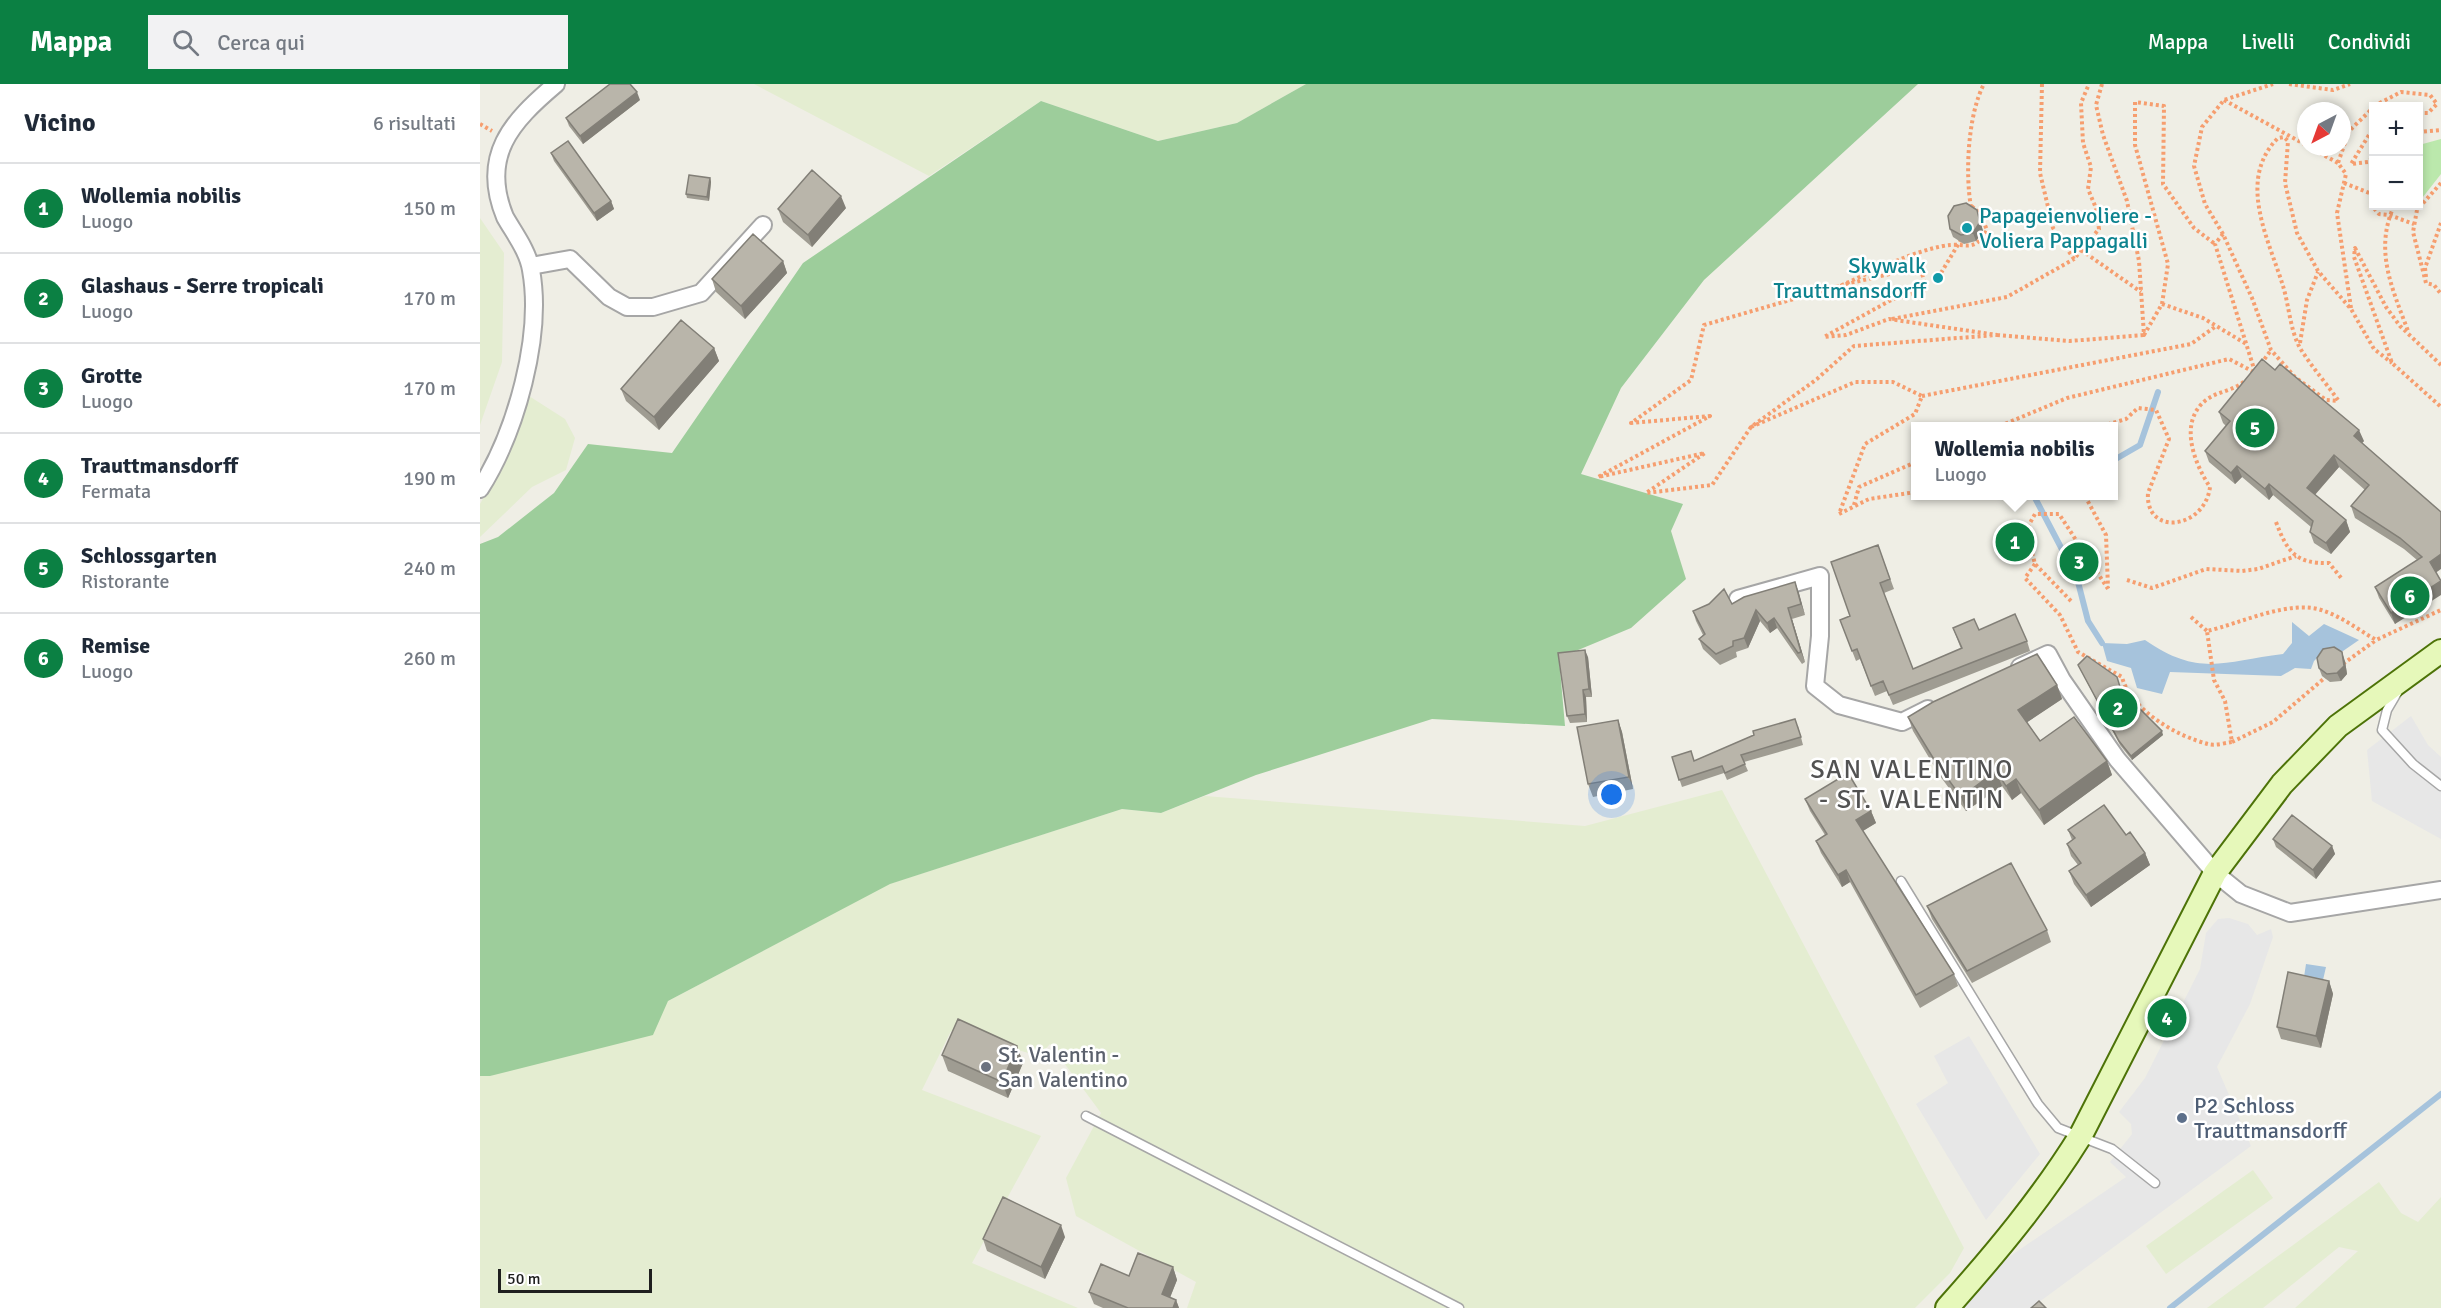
<!DOCTYPE html>
<html lang="it">
<head>
<meta charset="utf-8">
<style>
  body { margin:0; font-family:Signika,sans-serif; background:#f2f2f3; color:#1f2937 }
  .controls { position:absolute; right:18px; top:18px; display:grid; overflow:hidden; border-radius:0px; box-shadow:0 3px 9px #0003 }
  .controls button { width:54px; height:54px; display:grid; place-items:center; padding:0; border:0; border-bottom:2px solid #e0e1e3; background:#fff; color:#1f2937; font:30px sans-serif }
  .compass { position:absolute; left:1817px; top:18px; width:54px; height:54px; border-radius:50%; background:#fff; box-shadow:0 3px 9px #0003; rotate:221deg }
  .scale { position:absolute; left:18px; bottom:15px; width:154px; box-sizing:border-box; padding-left:6px; border:3px solid #1f1f1f; border-top:0; font-size:16px; line-height:21px; white-space:nowrap; color:#1f1f1f; -webkit-text-stroke:4px #fff; paint-order:stroke }
  .you { position:absolute; left:1132px; top:711px; width:21px; height:21px; margin:-15px; border:4px solid #fff; border-radius:50%; background:#1a73e8; box-shadow:0 0 0 9px #1a73e833 }
  .badge { display:grid; place-items:center; width:39px; height:39px; border-radius:50%; background:#0b8043; color:#fff; font-size:20px; font-weight:700 }
  .pin { position:absolute; translate:-50% -50%; border:3px solid #fff; box-shadow:0 2px 6px #0006 }
  .popup { position:absolute; left:1431px; top:338px; width:207px; height:78px; box-sizing:border-box; display:grid; place-content:center; border-radius:0px; background:#fff; filter:drop-shadow(0 2px 4px #0005); font-size:20px; white-space:nowrap; color:#747a83 }
  .popup b { font-size:22px; color:#1f2937 }
  .popup::after { content:''; position:absolute; left:50%; top:100%; margin-left:-12px; border:12px solid transparent; border-top-color:#fff }
  .list { margin:0; padding:0; list-style:none }
  h2 { display:flex; justify-content:space-between; align-items:center; height:78px; margin:0; padding:0 24px; font-size:26px }
  h2 small { font-size:20px; font-weight:400; color:#747a83 }
  .list li { display:grid; grid-template-columns:39px 1fr auto; gap:18px; align-items:center; box-sizing:border-box; height:90px; padding:0 24px; border-top:2px solid #e0e1e3 }
  .list b { display:block; font-size:22px; white-space:nowrap }
  .list p { margin:0; font-size:20px; white-space:nowrap; color:#747a83 }
  .list em { font-size:20px; font-style:normal; color:#747a83 }
  .icon { flex:none; width:33px; height:33px; fill:none; stroke:currentColor; stroke-width:2; stroke-linecap:round; stroke-linejoin:round }
  .map { position:relative; flex:none; width:1961px; height:1224px; overflow:hidden }
  header { display:flex; align-items:center; gap:36px; box-sizing:border-box; height:84px; padding:0 30px; background:#0b8043; color:#fff }
  header strong { font-size:28px }
  nav { display:flex; gap:33px; margin-inline-start:auto; font-size:21px }
  .search { width:420px; height:54px; background:#f2f2f3; display:flex; align-items:center; gap:15px; box-sizing:border-box; padding:0 21px; border-radius:0px; color:#747a83; font-size:22px }
  main { display:flex }
  aside { flex:1; background:#fff }
  .map>svg:first-child { display:block }
  .farmland { fill:#e4edd1 }
  .grass { fill:#bbe8ac }
  .forest { fill:#9dcd9b }
  .parking { fill:#e7e7e7 }
  .water { fill:#a6c3dc }
  .lines { fill:none; stroke-linecap:round; stroke-linejoin:round }
  .stream { stroke:#a6c3dc; stroke-width:6 }
  .lane-casing { stroke:#a6a6a6; stroke-width:11 }
  .street-casing { stroke:#a6a6a6; stroke-width:20 }
  .secondary-casing { stroke:#4d7308; stroke-width:26 }
  .path { stroke:#f69e6f; stroke-width:4; stroke-dasharray:3 3; stroke-linecap:butt }
  .lane { stroke:#fff; stroke-width:8 }
  .street { stroke:#fff; stroke-width:16 }
  .secondary { stroke:#e6f8ba; stroke-width:22 }
  .path-bridge { stroke:#f69e6f; stroke-width:4; stroke-dasharray:3 3; stroke-linecap:butt }
  .wall { fill:#9f9c92 }
  .shaded-wall { fill:#827f77 }
  .building { fill:#b9b5aa; stroke:#827f77; stroke-width:1.5 }
  .culture-dot { fill:#0f9aa8; stroke:#fff; stroke-width:2 }
  .worship-dot { fill:#6b7280; stroke:#fff; stroke-width:2 }
  .service-dot { fill:#5c6f8a; stroke:#fff; stroke-width:2 }
  .labels { text-anchor:middle; stroke-width:5; stroke-linejoin:round; paint-order:stroke }
  .culture-label { font-size:22px; fill:#0d838f; stroke:#fff; text-anchor:start }
  .worship-label { font-size:22px; fill:#5b616d; stroke:#fff; text-anchor:start }
  .service-label { font-size:22px; fill:#4e5e75; stroke:#fff; text-anchor:start }
  .quarter-label { font-size:26px; letter-spacing:1.5px; fill:#525252; stroke:#fff }
</style>
</head>
<body>
<header>
<strong>Mappa</strong>
<div class="search"><svg class="icon" aria-label="search" viewBox="0 0 24 24"><circle cx="10" cy="10" r="6"/><path d="M15 15l6 6"/></svg>Cerca qui</div>
<nav><a>Mappa</a><a>Livelli</a><a>Condividi</a></nav>
</header>
<main>
<aside>
<h2>Vicino<small>6 risultati</small></h2>
<ul class="list">
<li><span class="badge">1</span><div><b>Wollemia nobilis</b><p>Luogo</p></div><em>150 m</em></li>
<li><span class="badge">2</span><div><b>Glashaus - Serre tropicali</b><p>Luogo</p></div><em>170 m</em></li>
<li><span class="badge">3</span><div><b>Grotte</b><p>Luogo</p></div><em>170 m</em></li>
<li><span class="badge">4</span><div><b>Trauttmansdorff</b><p>Fermata</p></div><em>190 m</em></li>
<li><span class="badge">5</span><div><b>Schlossgarten</b><p>Ristorante</p></div><em>240 m</em></li>
<li><span class="badge">6</span><div><b>Remise</b><p>Luogo</p></div><em>260 m</em></li>
</ul>
</aside>
<div class="map">
<svg width="1961" height="1224" viewBox="0 0 1961 1224">
  <rect width="100%" height="100%" fill="#efeee5"/>
  <path class="farmland" d="M274,0H826L757,39L678,57L561,17L449,92Z
    M0,134L24,169L22,278L0,341Z
    M49,312L85,335L95,354L86,386L52,403L0,453V420L34,358Z
    M1242,706L1484,1164L1470,1189L1435,1224H707L716,1198L596,1132L586,1094L621,1029L570,960L559,972L471,947L442,1006L561,1052L492,1179L598,1224H0V992H10L188,917L409,800L642,725L681,729L725,712L1105,742Z
    M1773,1086L1793,1114L1686,1190L1666,1162Z
    M1899,1098L1921,1129L1938,1138L1961,1113V1224H1815L1878,1167L1859,1163L1783,1224H1727Z"/>
  <path class="grass" d="M1961,55V90L1939,118V61Z"/>
  <path class="forest" d="M826,0H1438L1224,196L1141,304L1101,390L1203,420L1191,447L1206,495L1151,544L1079,574L1085,642L952,635L776,691L681,729L642,725L410,800L188,917L173,951L10,992H0V460L18,453L74,409L108,360L192,369L323,179L561,17L678,57L757,39Z"/>
  <path class="parking" d="M1931,632L1948,661L1961,673V755L1892,717L1887,666Z
    M1749,834L1768,840L1777,851L1791,845L1793,853L1770,920L1737,983L1771,1062L1551,1224H1479L1523,1177L1646,1093L1630,1078L1652,1050L1651,1040L1639,1028L1665,994L1720,885L1726,849L1738,835Z
    M1489,952L1560,1070L1506,1136L1436,1020L1468,999L1454,972Z"/>
  <path class="water" d="M1812,538L1829,552L1844,540L1879,556L1863,567L1843,568L1834,577L1831,585L1815,584L1801,592L1690,588L1682,610L1657,604L1651,584L1627,577L1622,559L1647,560L1665,556C1720,594 1744,577 1803,570L1812,559Z
    M1826,880L1846,883L1843,896L1824,893Z"/>
  <g class="lines">
    <path class="stream" d="M1634,376L1660,361L1678,308
      M1554,412L1597,494L1608,537L1622,559
      M1690,1224L1961,1010"/>
    <defs>
      <path id="lane" d="M1917,609L1907,626L1902,646L1933,680L1961,702
        M1421,797L1558,1020L1578,1044L1632,1065L1675,1099
        M606,1032L979,1224"/>
      <path id="street" d="M51,182L90,175L129,213L147,223H173L221,209L283,141
        M0,405C36,348 63,252 51,186C48,167 34,149 25,133C0,72 31,38 76,0
        M1258,515L1340,492V552L1335,602L1359,621L1422,638L1448,625
        M1540,583L1568,570L1582,596L1637,675L1735,789L1761,810L1810,829L1961,806"/>
      <path id="secondary" d="M1467,1224C1516,1169 1562,1114 1601,1051L1735,789L1802,700L1858,642L1961,567"/>
    </defs>
    <use href="#lane" class="lane-casing"/>
    <use href="#street" class="street-casing"/>
    <use href="#secondary" class="secondary-casing"/>
    <path class="path" d="M1562,0L1560,89L1573,144L1594,175L1619,145L1616,124L1608,105L1611,83L1603,59L1601,19L1609,0
      M1622,0L1616,21L1623,51L1647,117L1659,177L1664,251L1682,220L1688,180L1655,61V18L1684,22L1683,100L1714,144L1735,160
      M1809,0L1853,6L1870,0
      M1744,16L1826,61
      M1894,22L1921,8L1950,11L1957,20L1948,29H1938
      M0,40L12,47
      M1894,48L1889,51L1871,80L1888,78L1894,72
      M1938,48L1961,46
      M1829,63L1858,79
      M1864,99L1892,110
      M1961,99L1937,126L1933,148L1946,199L1954,201L1961,210
      M1894,108L1891,121L1899,130L1909,131L1934,140
      M1914,122C1894,166 1912,204 1928,247
      M1491,123C1485,89 1488,30 1504,0
      M1743,150L1725,120L1714,82L1722,43L1744,16L1793,0
      M1601,166L1661,208
      M1946,193L1945,184L1961,139
      M1682,220L1723,234L1768,261
      M1871,224L1857,129L1866,90L1858,79L1869,47L1894,23
      M1412,235L1527,213L1594,175
      M1517,251L1590,257L1664,251
      M1820,259L1827,216L1838,188
      M1781,280L1791,266
      M1961,281L1920,242L1906,223L1875,164L1874,173L1912,279L1961,323
      M1775,288L1735,160L1743,150L1772,214L1791,266L1815,293L1846,316L1858,317
      M1442,312L1711,260L1736,242
      M1858,316C1846,299 1831,282 1820,264C1810,246 1809,221 1803,202C1789,156 1756,96 1798,54L1804,53L1808,57L1805,99L1817,149L1838,187L1871,225L1894,265L1912,279
      M1520,342L1587,314L1749,275L1774,288
      M1622,342L1646,335L1658,324L1676,326L1689,355L1668,409C1665,453 1725,445 1730,403C1714,379 1698,338 1726,316C1738,307 1753,307 1765,297
      M1271,343L1232,401L1166,409L1225,369L1118,393L1230,332L1151,339L1211,296L1224,241L1362,201
      M1436,408L1389,415L1359,430L1385,360L1435,330L1442,312L1413,298H1375L1271,343L1337,295L1374,262L1517,251L1409,235L1366,251L1344,253L1413,215L1447,206L1440,183L1362,201C1394,187 1428,169 1463,162C1486,157 1493,171 1507,146L1500,129L1490,121
      M1605,412L1626,451L1628,504
      M1374,421L1379,403L1436,378
      M1796,438C1807,467 1815,480 1849,479L1862,495
      M1555,480L1545,494L1580,531L1598,568L1642,593C1650,625 1696,652 1728,660C1735,662 1745,659 1752,658L1745,617L1734,596L1727,547C1759,540 1812,514 1844,527C1862,533 1879,546 1896,556L1961,526
      M1647,496L1672,504L1726,485L1762,487L1778,485L1816,472
      M1591,517L1555,480L1546,446L1555,430H1579L1628,505
      M1711,533L1727,547
      M1863,580L1896,556
      M1752,658L1793,638L1847,592"/>
    <use href="#lane" class="lane"/>
    <use href="#street" class="street"/>
    <use href="#secondary" class="secondary"/>
    <path class="path-bridge" d="M1458,194L1482,154"/>
  </g>
  <path class="wall" d="M160,16L103,60L89,42L86,34Z
    M71,69L131,117L134,125L117,137L74,77Z
    M230,94L231,98L229,117L207,114L206,110Z
    M366,124L332,163L303,138L298,125Z
    M1497,126L1503,147L1496,157L1484,160L1473,153L1470,145Z
    M303,177L307,189L265,235L236,208L232,195Z
    M234,264L239,277L179,346L146,317L141,305Z
    M1739,328L1884,357L1882,359L1956,488L1915,540L1899,514L1895,503L1937,476L1924,465L1875,434L1871,422L1885,406L1859,383L1835,411L1866,436L1870,448L1851,470L1834,459L1830,448L1831,443L1793,411L1789,416L1762,393L1755,400L1729,378L1725,367L1746,342L1743,339Z
    M1398,461L1414,505L1404,509L1433,585L1481,565L1473,544L1499,546L1547,557L1550,567L1413,621L1407,607L1395,612L1380,575L1376,577L1360,536L1370,532Z
    M1315,498L1325,531L1312,535L1325,578L1322,580L1297,544L1290,549L1280,537L1268,564L1256,568L1257,573L1240,581L1223,565L1219,555L1223,551L1216,537L1213,527L1252,520Z
    M1108,573L1112,613H1106L1107,638L1090,639L1087,632Z
    M1865,577L1867,590L1861,597L1850,598L1842,592L1839,584Z
    M1598,581L1640,603L1683,651L1652,676L1640,661Z
    M1577,601L1582,615L1547,638L1560,657L1627,677L1632,691L1564,741L1541,709L1532,716L1522,702L1486,727L1460,692L1433,647L1428,633Z
    M1138,636L1142,648L1153,705L1113,713L1108,700Z
    M1318,642L1323,661L1264,678L1268,687L1247,696L1244,689L1202,703L1192,673L1214,677L1274,651Z
    M1325,715L1391,727L1396,739L1383,747L1474,890L1478,902L1440,924L1370,798L1362,803L1341,769L1336,757L1345,751L1330,727Z
    M1588,746L1646,751L1665,769L1670,781L1611,823L1594,800L1589,787L1598,781L1591,772L1587,760L1592,756Z
    M1793,755L1852,762L1855,770L1836,795L1796,763Z
    M1447,822L1567,846L1571,858L1492,899L1452,835Z
    M1849,897L1853,910L1841,964L1801,955L1797,943Z
    M537,962L543,979L528,1014L468,987L462,971Z
    M585,1153L565,1195L507,1167L503,1155Z
    M693,1183L697,1196L690,1214L696,1216L699,1224H623L614,1220L609,1208L649,1192Z"/>
  <path class="shaded-wall" d="M157,8L160,16L103,60L100,52Z
    M230,94L231,98L229,117L227,113Z
    M361,112L366,124L332,163L328,151Z
    M131,117L134,125L117,137L114,129Z
    M1497,126L1503,147L1496,157L1493,149Z
    M303,177L307,189L265,235L261,222Z
    M234,264L239,277L179,346L174,333Z
    M1879,346L1884,357L1878,363L1874,352Z
    M1854,371L1859,383L1831,415L1827,404Z
    M1757,382L1762,393L1755,400L1751,389Z
    M1789,400L1793,411L1789,416L1785,405Z
    M1866,436L1870,448L1851,470L1846,459Z
    M1961,470V485L1954,490L1950,478Z
    M1961,497V511L1915,540L1911,529Z
    M1315,498L1319,509L1325,531L1321,520Z
    M1308,524L1312,535L1325,578L1321,568Z
    M1276,526L1280,537L1268,564L1264,554Z
    M1294,534L1297,544L1290,549L1287,539Z
    M1105,566L1108,573L1112,613L1109,605Z
    M1862,568L1865,577L1867,590L1861,597L1857,589Z
    M1577,601L1582,615L1543,641L1538,626Z
    M1103,606L1106,613L1107,638L1105,630Z
    M1138,636L1142,648L1153,705L1149,693Z
    M1682,647L1683,651L1652,676L1651,672Z
    M1627,677L1632,691L1564,741L1559,726Z
    M1516,687L1522,702L1486,727L1481,713Z
    M1536,695L1541,709L1532,716L1526,702Z
    M1391,727L1396,739L1381,748L1376,736Z
    M1852,762L1855,770L1836,795L1833,786Z
    M1665,769L1670,781L1611,823L1606,811Z
    M1366,786L1370,798L1362,803L1358,791Z
    M1849,897L1853,910L1841,964L1836,952Z
    M537,962L543,979L528,1014L522,998Z
    M581,1141L585,1153L565,1195L561,1183Z
    M693,1183L697,1196L686,1223L682,1210Z
    M696,1216L699,1224H693Z"/>
  <path class="building" d="M130,0H150L157,8L100,52L86,34Z
    M88,57L131,117L114,129L71,69Z
    M332,86L361,112L328,151L298,125Z
    M209,91L230,94L227,113L206,110Z
    M1486,119L1497,126L1500,138L1493,149L1481,151L1470,145L1468,132L1474,122Z
    M273,150L303,177L261,222L232,195Z
    M201,236L234,264L174,333L141,305Z
    M1782,275L1795,286L1800,280L1879,346L1874,352L1961,428V470L1950,478L1961,497L1911,529L1895,503L1942,473L1920,454L1871,422L1889,401L1854,371L1827,404L1866,436L1846,459L1830,448L1833,437L1789,400L1785,405L1757,382L1751,389L1725,367L1750,337L1739,328Z
    M1398,461L1410,495L1400,499L1433,585L1482,564L1473,544L1494,535L1499,546L1535,530L1547,557L1409,611L1403,597L1391,602L1377,565L1372,567L1360,536L1370,532L1351,478Z
    M1315,498L1321,520L1308,524L1321,568L1318,569L1294,534L1287,539L1276,526L1264,554L1253,557V562L1236,570L1219,555L1225,550L1213,527L1229,520L1244,505L1252,520L1264,513Z
    M1854,563L1862,568L1864,582L1857,589L1847,590L1839,584L1837,574L1843,565Z
    M1105,566L1109,605L1103,606L1105,630L1087,632L1078,569Z
    M1557,570L1577,601L1538,626L1560,657L1594,633L1627,677L1559,726L1536,695L1526,702L1516,687L1481,713L1455,677L1428,633L1453,618Z
    M1607,572L1637,593L1640,603L1649,614L1682,647L1651,672L1639,657L1598,581Z
    M1315,635L1321,653L1261,671L1265,680L1245,689L1242,682L1199,696L1192,673L1211,667L1214,677L1274,651L1273,647Z
    M1138,636L1149,693L1108,700L1097,643Z
    M1368,689L1391,727L1376,736L1474,890L1436,911L1366,786L1358,791L1336,757L1347,750L1325,715Z
    M1624,721L1646,751L1650,748L1665,769L1606,811L1589,787L1601,779L1587,760L1595,754L1588,746Z
    M1812,731L1852,762L1833,786L1793,755Z
    M1531,779L1567,846L1487,887L1447,822Z
    M1808,888L1849,897L1836,952L1797,943Z
    M478,935L537,962L522,998L462,971Z
    M523,1113L581,1141L561,1183L503,1155Z
    M658,1169L693,1183L682,1210L696,1216L693,1224H648L609,1208L621,1180L649,1192Z
    M1559,1217L1566,1224H1551Z"/>
  <g class="culture-dot">
    <circle cx="1487" cy="144" r="6"/>
    <circle cx="1458" cy="194" r="6"/>
  </g>
  <circle class="worship-dot" cx="506" cy="983" r="6"/>
  <circle class="service-dot" cx="1702" cy="1034" r="6"/>
  <g class="labels">
    <g class="culture-label">
      <text x="1499" y="139">Papageienvoliere -<tspan x="1499" dy="25">Voliera Pappagalli</tspan></text>
      <text x="1446" y="189" text-anchor="end">Skywalk<tspan x="1446" dy="25">Trauttmansdorff</tspan></text>
    </g>
    <g class="worship-label">
      <text x="518" y="978">St. Valentin -<tspan x="518" dy="25">San Valentino</tspan></text>
    </g>
    <g class="service-label">
      <text x="1714" y="1029">P2 Schloss<tspan x="1714" dy="25">Trauttmansdorff</tspan></text>
    </g>
    <g class="quarter-label">
      <text x="1432" y="694">SAN VALENTINO<tspan x="1432" dy="30">- ST. VALENTIN</tspan></text>
    </g>
  </g>
</svg>
<div class="controls">
<button>+</button>
<button>−</button>
</div>
<svg class="compass" viewBox="-18 -18 36 36"><path d="M0-13l5 13h-10z" fill="#e53935"/><path d="M0 13l5-13h-10z" fill="#747a83"/></svg>
<div class="scale">50 m</div>
<div class="you"></div>
<div class="pin badge" style="left:1535px;top:458px">1</div>
<div class="popup"><b>Wollemia nobilis</b>Luogo</div>
<div class="pin badge" style="left:1638px;top:624px">2</div>
<div class="pin badge" style="left:1599px;top:478px">3</div>
<div class="pin badge" style="left:1687px;top:934px">4</div>
<div class="pin badge" style="left:1775px;top:344px">5</div>
<div class="pin badge" style="left:1930px;top:512px">6</div>
</div>
</main>
</body>
</html>
